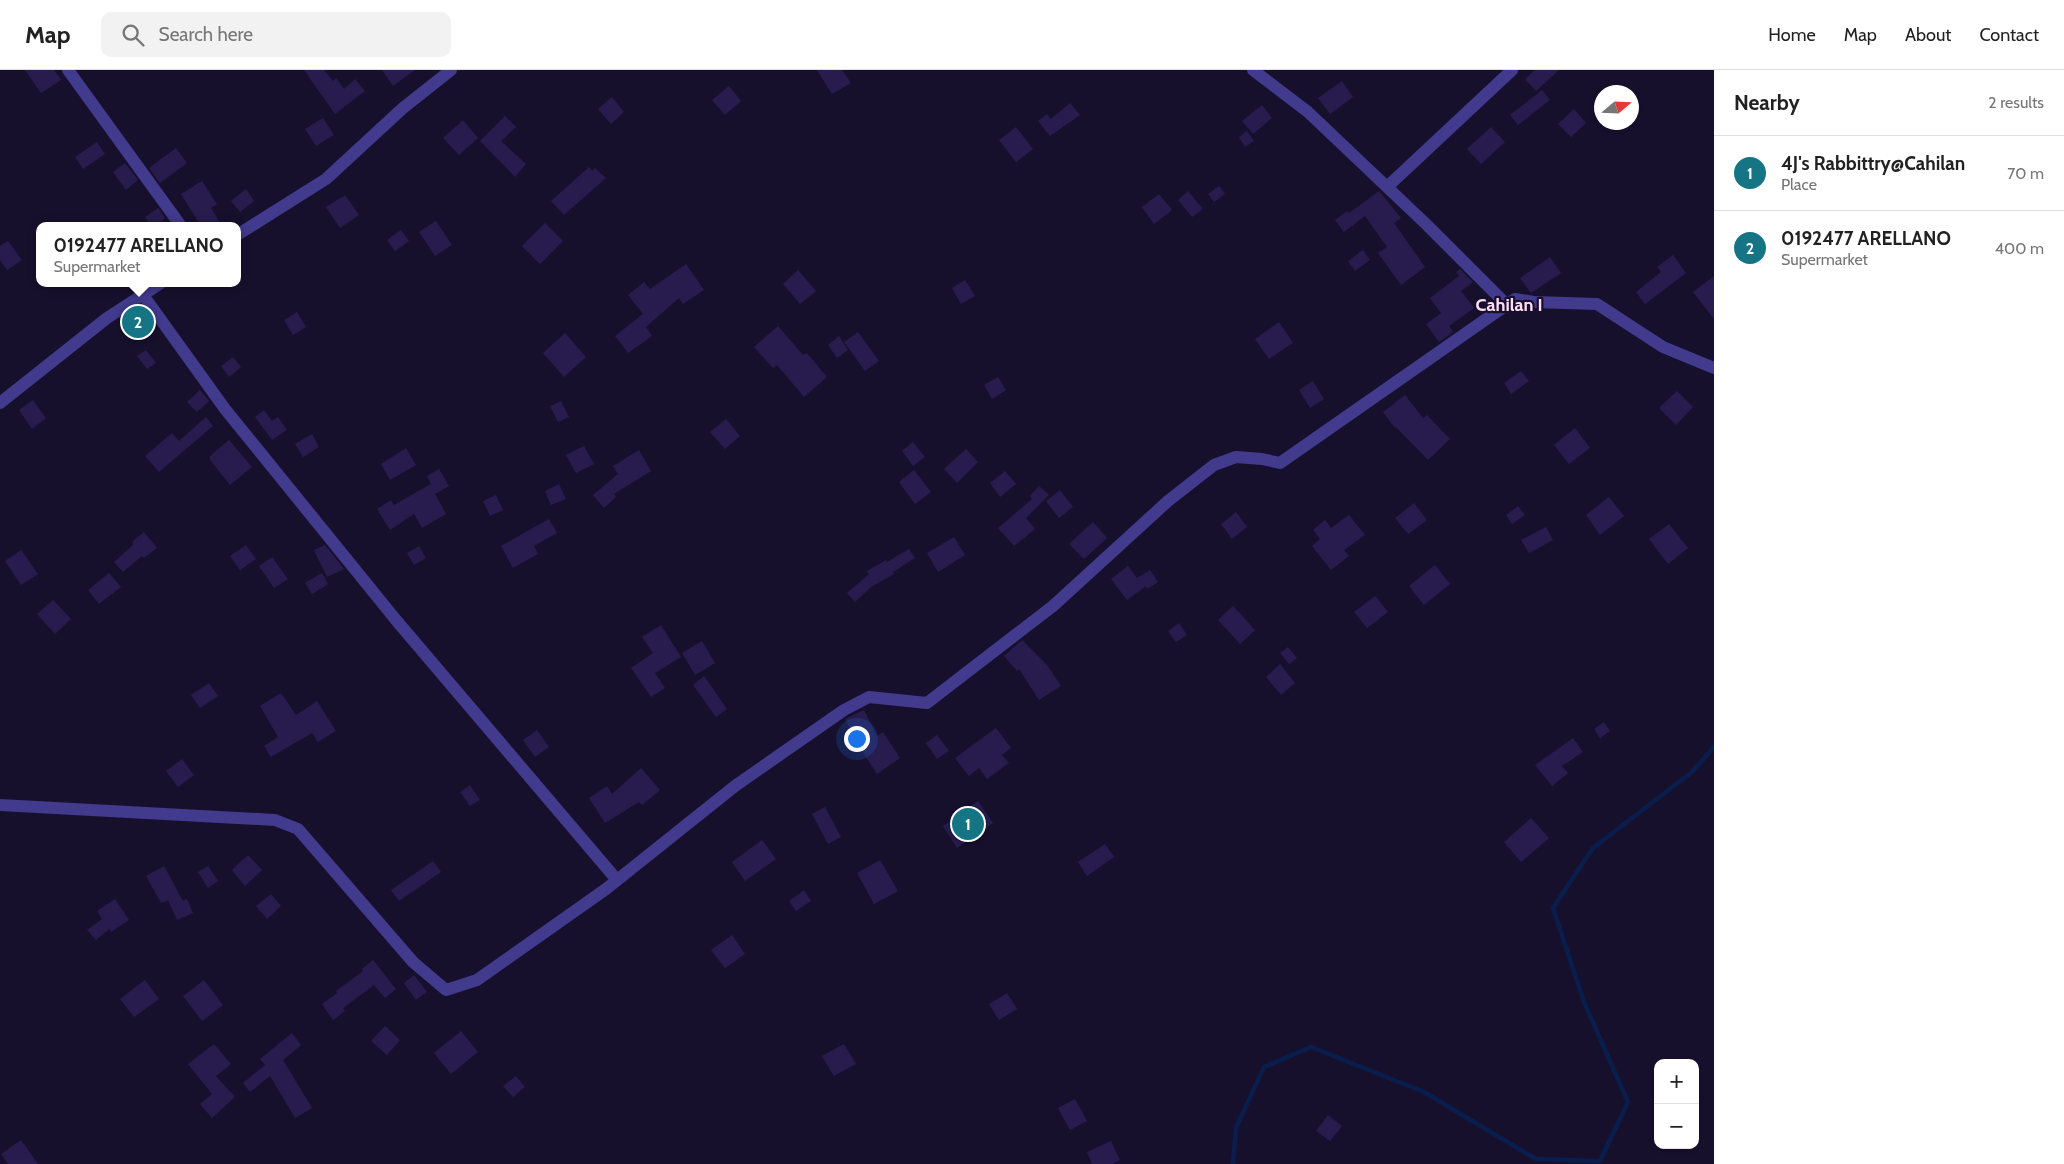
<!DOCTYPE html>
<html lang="en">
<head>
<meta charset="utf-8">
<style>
  body { margin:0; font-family:Cabin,sans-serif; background:#f2f2f2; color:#222 }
  .controls { position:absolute; right:15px; bottom:15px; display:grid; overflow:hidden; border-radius:10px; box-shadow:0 1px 4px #0004 }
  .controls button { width:45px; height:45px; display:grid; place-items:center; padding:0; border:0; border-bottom:1px solid #e0e0e0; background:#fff; color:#222; font:25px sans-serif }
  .compass { position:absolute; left:1594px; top:15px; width:45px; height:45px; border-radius:50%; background:#fff; box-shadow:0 1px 4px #0004; rotate:71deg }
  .you { position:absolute; left:856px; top:668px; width:18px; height:18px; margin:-12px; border:4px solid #fff; border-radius:50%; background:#1a73e8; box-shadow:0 0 0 8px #1a73e833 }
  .badge { display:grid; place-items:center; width:32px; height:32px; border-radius:50%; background:#167585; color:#fff; font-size:16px; font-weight:700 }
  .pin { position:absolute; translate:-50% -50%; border:2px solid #fff; box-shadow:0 1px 5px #0006 }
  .popup { position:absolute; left:36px; top:152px; width:205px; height:65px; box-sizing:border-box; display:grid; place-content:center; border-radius:10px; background:#fff; filter:drop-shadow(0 1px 4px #0005); font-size:16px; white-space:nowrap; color:#767676 }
  .popup b { font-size:19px; color:#222 }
  .popup::after { content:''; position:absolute; left:50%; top:100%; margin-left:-10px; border:10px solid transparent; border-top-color:#fff }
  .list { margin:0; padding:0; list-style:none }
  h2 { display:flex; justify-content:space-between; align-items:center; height:65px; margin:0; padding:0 20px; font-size:21px }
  h2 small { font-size:16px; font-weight:400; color:#767676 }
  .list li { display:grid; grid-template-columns:32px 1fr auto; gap:15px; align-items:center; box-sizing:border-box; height:75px; padding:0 20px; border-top:1px solid #e0e0e0 }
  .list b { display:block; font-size:19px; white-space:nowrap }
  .list p { margin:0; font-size:16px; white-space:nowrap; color:#767676 }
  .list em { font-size:16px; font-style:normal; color:#767676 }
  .icon { flex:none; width:28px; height:28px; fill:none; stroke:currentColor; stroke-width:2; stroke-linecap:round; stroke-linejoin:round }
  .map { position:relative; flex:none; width:1714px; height:1094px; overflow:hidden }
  header { display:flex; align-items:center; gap:30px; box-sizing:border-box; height:70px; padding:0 25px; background:#fff; border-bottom:1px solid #e0e0e0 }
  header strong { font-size:24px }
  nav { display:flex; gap:28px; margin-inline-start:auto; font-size:18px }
  .search { width:350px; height:45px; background:#f2f2f2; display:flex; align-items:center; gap:12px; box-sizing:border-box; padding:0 18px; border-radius:10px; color:#767676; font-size:19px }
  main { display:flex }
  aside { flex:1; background:#fff }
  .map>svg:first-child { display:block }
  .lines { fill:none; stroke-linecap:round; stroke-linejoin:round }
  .stream { stroke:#091e4d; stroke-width:4.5 }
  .building { fill:#281c4e }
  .minor { stroke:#413a8d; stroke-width:12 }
  .labels { text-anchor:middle; stroke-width:4.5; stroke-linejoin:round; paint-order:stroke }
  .quarter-label { font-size:18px; font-weight:bold; fill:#ffdef1; stroke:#17102d }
</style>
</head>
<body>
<header>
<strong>Map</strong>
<div class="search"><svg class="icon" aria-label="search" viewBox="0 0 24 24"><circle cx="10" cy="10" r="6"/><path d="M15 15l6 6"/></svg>Search here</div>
<nav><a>Home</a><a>Map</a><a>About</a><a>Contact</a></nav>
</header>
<main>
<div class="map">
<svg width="1714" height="1094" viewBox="0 0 1714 1094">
  <rect width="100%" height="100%" fill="#17102d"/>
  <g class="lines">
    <path class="stream" d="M1233,1094L1236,1058L1264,997L1311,977L1424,1022L1536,1089L1600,1091L1628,1032L1584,932L1553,838L1593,778L1692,702L1714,677"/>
  </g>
  <path class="building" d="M25,0H54L61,10L41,23Z
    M304,0H324L333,11L336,8L344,19L355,9L365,21L335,44Z
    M382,0H415L393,16Z
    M817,0H842L851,13L832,24Z
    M1535,0H1559L1536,21L1525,9Z
    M1342,11L1353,27L1330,44L1318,28Z
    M729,16L741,31L725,45L712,30Z
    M1542,20L1550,30L1518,55L1510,45Z
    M612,27L624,42L611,54L598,39Z
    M1070,33L1080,45L1050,66L1038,51L1047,44L1051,49Z
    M1262,35L1272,48L1253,64L1242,51Z
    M1574,39L1586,53L1571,67L1558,54Z
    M505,46L516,57L501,71L526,94L515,107L480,71Z
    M323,48L334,65L316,76L305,59Z
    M463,50L478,68L459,85L443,68Z
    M1016,57L1033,79L1016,92L999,70Z
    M1491,57L1505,72L1481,94L1467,79Z
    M1247,61L1254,71L1245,77L1239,67Z
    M97,72L105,84L83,99L75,87Z
    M176,78L187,93L160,113L149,98Z
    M125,93L138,110L126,120L113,102Z
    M589,97L592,101L595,98L606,108L564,145L551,131Z
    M202,111L217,134L211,138L222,156H201L181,124Z
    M1219,116L1225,124L1214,132L1208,124Z
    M246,119L254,131L240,142L231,131Z
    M1188,121L1203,139L1192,147L1178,130Z
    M1379,121L1401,148L1394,153L1425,197L1401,215L1378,183L1387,177L1365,146L1344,162L1335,150L1347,141L1349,143Z
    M1159,124L1172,140L1154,154L1142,137Z
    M345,125L359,145L340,158L326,137Z
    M158,138L165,148L156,156H151L145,147Z
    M436,151L452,175L435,186L419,162Z
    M545,153L563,171L540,194L522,176Z
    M401,160L409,171L395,181L387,170Z
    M8,171L22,190L7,200L0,190V176Z
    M1363,180L1370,190L1355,201L1348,191Z
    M1673,185L1686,203L1645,234L1636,222L1661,202L1657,197Z
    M1550,187L1561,203L1531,223L1520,208Z
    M686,194L704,220L683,234L679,228L646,257L652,266L628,283L615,266L643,244L628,225L644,212L650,219Z
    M1460,199L1473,212L1461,221L1474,238L1449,256L1453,262L1439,272L1426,254L1441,243L1430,228L1459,206L1456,202Z
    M798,200L816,221L800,234L783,214Z
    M1714,206V249L1693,222Z
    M965,210L975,226L961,234L952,218Z
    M297,242L306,257L293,265L284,250Z
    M1279,252L1293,273L1269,289L1255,269Z
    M778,256L803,285L807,283L827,307L804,327L777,295L773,298L754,277Z
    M858,262L879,291L865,301L844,272Z
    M565,263L586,287L564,307L543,283Z
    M839,266L848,280L837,288L828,275Z
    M146,280L156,293L147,299L137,286Z
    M233,287L241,297L229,307L221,296Z
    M1521,301L1529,311L1511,324L1504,313Z
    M998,307L1006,320L992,329L984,315Z
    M1313,311L1324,329L1310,338L1299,320Z
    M200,320L209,331L197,342L187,332Z
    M1677,321L1693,337L1676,355L1659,338Z
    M1405,325L1423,348L1427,345L1450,369L1428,390L1396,357L1395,358L1383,342Z
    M33,330L46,348L32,359L19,340Z
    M561,331L569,347L558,352L550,336Z
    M264,340L272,351L278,347L287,360L272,370L255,347Z
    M206,347L213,356L159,402L145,386L172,363L179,371Z
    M726,349L740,366L725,379L710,362Z
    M1575,358L1590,378L1569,394L1554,375Z
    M312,364L319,377L303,387L295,374Z
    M229,370L252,397L230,415L210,390V386Z
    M913,372L925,387L913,396L902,381Z
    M584,376L594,394L576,403L566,385Z
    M406,378L416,395L390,410L381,394Z
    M966,379L978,392L957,413L944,399Z
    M639,380L651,401L614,424L616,427L604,438L593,425L618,404L613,396Z
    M439,399L449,416L435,424L446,444L422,458L414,444L390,460L377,439L391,430L394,435L431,414L427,406Z
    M914,400L931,422L915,434L899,412Z
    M1005,401L1016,414L1000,427L990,413Z
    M559,414L566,429L551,435L545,421Z
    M1039,416L1049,425L1026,448L1035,459L1014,476L998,458L1032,429L1030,426Z
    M1060,420L1073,437L1059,448L1046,431Z
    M496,425L503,440L490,446L483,431Z
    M1609,427L1624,446L1600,465L1586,445Z
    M1414,433L1427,450L1408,464L1395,448Z
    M1518,436L1525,445L1512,454L1506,445Z
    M1236,442L1247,457L1232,469L1221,454Z
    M1349,445L1365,465L1344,480L1349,486L1331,500L1312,476L1320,469L1313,460L1325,450L1331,458Z
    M549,449L557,463L534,476L538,484L513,498L501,476Z
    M1093,452L1107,468L1084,489L1069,474Z
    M1669,454L1688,478L1668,494L1649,469Z
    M1546,457L1553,470L1529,483L1521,470Z
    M144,462L157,478L144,488L142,486L123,502L114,492L134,474L132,472Z
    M954,467L965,485L938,502L927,483Z
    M246,475L256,489L240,500L230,486Z
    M325,475L344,499L327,507L314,480Z
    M419,476L426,488L414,495L407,483Z
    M909,479L915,488L893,502L894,504L871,517L855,532L847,523L869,504L867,501L886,490L887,492Z
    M21,480L38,504L21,515L5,491Z
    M272,487L288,509L274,518L259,496Z
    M1435,495L1450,514L1424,535L1409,516Z
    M1128,496L1137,508L1150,500L1158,512L1147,519L1146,516L1127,530L1111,509Z
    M109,503L121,517L99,534L88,520Z
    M322,503L328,514L312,524L305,513Z
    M1375,526L1388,542L1367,558L1354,542Z
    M53,530L71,549L55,564L37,544Z
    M1233,536L1255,560L1240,574L1218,550Z
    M1179,553L1187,565L1176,572L1168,561Z
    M661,555L681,587L655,603L665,618L651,627L631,598L653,583L642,567Z
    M1022,570L1047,595L1061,616L1039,630L1019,599L1017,601L1004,586Z
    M702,571L715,593L695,605L682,583Z
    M1288,577L1297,588L1289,594L1280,583Z
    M1280,594L1295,613L1281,625L1266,607Z
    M704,606L727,639L716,647L693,615Z
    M209,613L218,626L200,638L191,625Z
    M281,623L296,645L317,631L336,661L318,672L312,663L271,687L264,676L278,667L260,636Z
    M864,640L877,666L883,662L900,688L877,704L860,678L845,649Z
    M1604,652L1610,661L1600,668L1594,659Z
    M996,658L1011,678L1002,685L1009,693L987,709L979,698L969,706L955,688Z
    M537,660L549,677L535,687L523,670Z
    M937,665L949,681L937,689L926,673Z
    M1573,668L1583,682L1562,696L1568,703L1552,716L1535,695Z
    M182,689L194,705L178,717L166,701Z
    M641,698L660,720L642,735L639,732L605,753L589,728L607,716L612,724Z
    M470,715L480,730L470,736L460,722Z
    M978,731L993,753L957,778L943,756Z
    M825,737L841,767L828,774L812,744Z
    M1531,748L1549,768L1521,792L1504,772Z
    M762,770L776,789L745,811L732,792Z
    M1105,774L1114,787L1087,806L1078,792Z
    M248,785L262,800L245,816L232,800Z
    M880,790L898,821L874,834L857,803Z
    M433,791L441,802L399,831L391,820Z
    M164,796L183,831L187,829L193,843L177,850L168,830L161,833L146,806Z
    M208,796L218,811L208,818L198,802Z
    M804,820L811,831L796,841L789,831Z
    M271,824L281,836L267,849L256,836Z
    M115,829L129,850L111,862L109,859L96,870L87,860L102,849L97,841Z
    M732,865L745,884L725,898L711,880Z
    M373,890L396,919L385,928L374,915L343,938L345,941L333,950L322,934L337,923L336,921L363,901L362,899Z
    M414,905L427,922L416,930L404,913Z
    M145,910L159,929L134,947L120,929Z
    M204,910L223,935L202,951L183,926Z
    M1007,923L1017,939L999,950L989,934Z
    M385,956L400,970L387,985L371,971Z
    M461,961L478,982L451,1004L434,983Z
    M292,963L301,975L283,990L312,1038L295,1048L270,1006L250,1022L243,1013L265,995L260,989Z
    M214,974L231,994L216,1006L235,1027L212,1048L200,1034L212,1024L188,994Z
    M844,974L856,994L834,1006L822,986Z
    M516,1006L525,1017L513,1027L503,1016Z
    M1075,1029L1087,1051L1070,1060L1058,1038Z
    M1328,1045L1342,1056L1330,1071L1316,1061Z
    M21,1070L38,1094H8L1,1084Z
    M1111,1071L1120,1090L1112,1094H1092L1087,1082Z"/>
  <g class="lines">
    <path class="minor" d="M68,0L181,156
      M1253,0L1308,42L1427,155L1507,235
      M1387,117L1512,0
      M237,165L326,109L403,38L451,0
      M143,225L225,339L396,550L617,810
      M0,333L107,248L161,213
      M0,735L275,750L298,759L413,892L446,920L477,910L606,819L735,716L844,640L869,627L927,633L1053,536L1168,431L1214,395L1236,387L1262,389L1280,393L1515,229L1534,232L1597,234L1663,277L1714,298"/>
  </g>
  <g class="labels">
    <g class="quarter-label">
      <text x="1509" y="241">Cahilan I</text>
    </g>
  </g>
</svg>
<div class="controls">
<button>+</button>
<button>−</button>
</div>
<svg class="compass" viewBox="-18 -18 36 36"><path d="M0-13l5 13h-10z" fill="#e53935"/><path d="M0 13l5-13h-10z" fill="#767676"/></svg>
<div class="you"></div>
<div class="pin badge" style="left:968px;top:754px">1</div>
<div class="pin badge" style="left:138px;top:252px">2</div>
<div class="popup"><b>0192477 ARELLANO</b>Supermarket</div>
</div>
<aside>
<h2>Nearby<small>2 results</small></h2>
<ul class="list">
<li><span class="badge">1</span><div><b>4J's Rabbittry@Cahilan</b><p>Place</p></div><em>70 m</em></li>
<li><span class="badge">2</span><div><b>0192477 ARELLANO</b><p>Supermarket</p></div><em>400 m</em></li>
</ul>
</aside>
</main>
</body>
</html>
